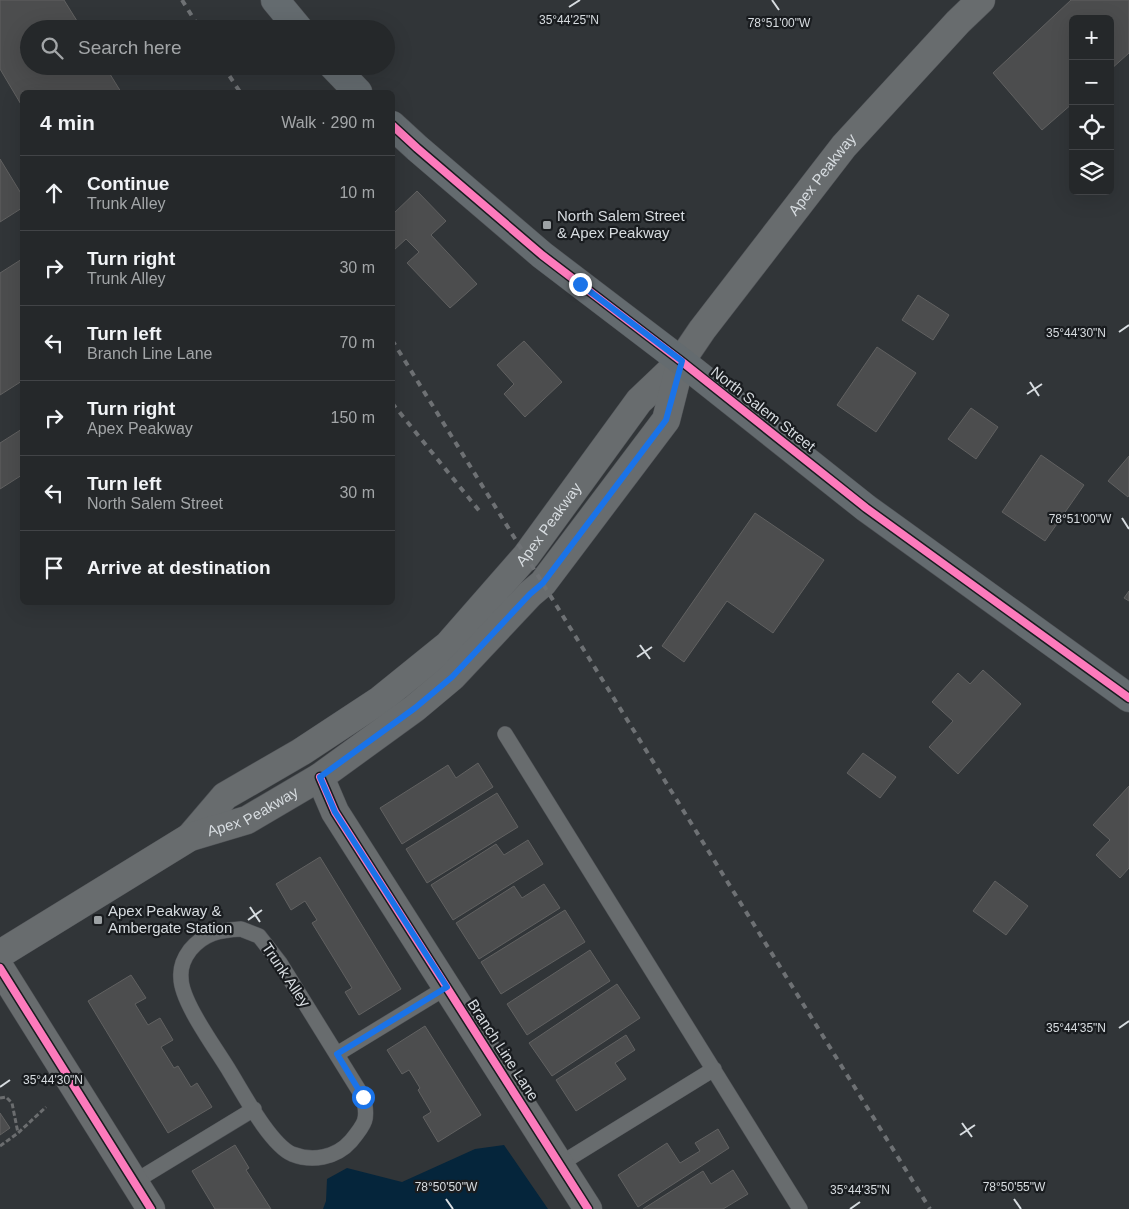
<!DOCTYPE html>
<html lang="en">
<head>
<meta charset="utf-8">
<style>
  body { margin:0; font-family:Helvetica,sans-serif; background:#2d3032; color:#f1f3f6 }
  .controls { position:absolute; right:15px; top:15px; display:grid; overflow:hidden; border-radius:8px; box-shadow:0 5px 20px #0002 }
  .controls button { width:45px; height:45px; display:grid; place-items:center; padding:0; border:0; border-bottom:1px solid #424447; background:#25282a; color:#f1f3f6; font:25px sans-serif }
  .stop { position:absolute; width:15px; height:15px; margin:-11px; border:4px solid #1a73e8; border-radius:50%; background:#fff }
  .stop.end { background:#1a73e8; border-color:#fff; box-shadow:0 1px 5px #0008 }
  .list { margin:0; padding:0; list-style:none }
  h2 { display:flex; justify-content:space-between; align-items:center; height:65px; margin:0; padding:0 20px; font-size:21px }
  h2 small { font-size:16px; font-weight:400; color:#a3a6a8 }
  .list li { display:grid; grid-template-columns:32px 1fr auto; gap:15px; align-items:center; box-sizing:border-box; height:75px; padding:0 20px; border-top:1px solid #424447 }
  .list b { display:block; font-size:19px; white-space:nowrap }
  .list p { margin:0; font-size:16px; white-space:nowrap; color:#a3a6a8 }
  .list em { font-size:16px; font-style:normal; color:#a3a6a8 }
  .icon { flex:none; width:28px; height:28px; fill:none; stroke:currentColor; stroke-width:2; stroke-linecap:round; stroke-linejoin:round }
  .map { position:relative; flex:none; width:1129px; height:1209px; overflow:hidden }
  .search { position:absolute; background:#25282a; box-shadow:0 5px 20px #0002; left:20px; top:20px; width:375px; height:55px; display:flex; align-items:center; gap:12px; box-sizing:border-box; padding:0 18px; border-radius:28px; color:#a3a6a8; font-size:19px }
  .panel { position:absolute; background:#25282a; box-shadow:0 5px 20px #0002; left:20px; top:90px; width:375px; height:515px; border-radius:8px }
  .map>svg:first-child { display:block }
  .water { fill:#05253b }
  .building { fill:#4c4d4e; stroke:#616161 }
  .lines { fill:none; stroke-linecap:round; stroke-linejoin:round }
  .service-casing { stroke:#4f5256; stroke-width:16 }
  .minor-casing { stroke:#4f5256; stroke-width:29 }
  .secondary-casing { stroke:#4f5256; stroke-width:29 }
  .primary-casing { stroke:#4f5256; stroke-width:29 }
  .path { stroke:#6b6d6f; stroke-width:3; stroke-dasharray:5 2.5; stroke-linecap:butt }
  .service { stroke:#686c6e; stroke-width:15 }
  .minor { stroke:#686c6e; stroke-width:28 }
  .secondary { stroke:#686c6e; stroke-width:28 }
  .primary { stroke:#646b6f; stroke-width:28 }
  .rail { stroke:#6e7174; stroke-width:4; stroke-dasharray:6 6; stroke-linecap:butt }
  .cycleway-casing { stroke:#191c1f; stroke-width:11 }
  .cycleway { stroke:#fd7abc; stroke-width:8 }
  .route { stroke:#1a73e8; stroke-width:6 }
  .ticks { fill:none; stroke:#d7dce0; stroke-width:2 }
  .poi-dot { fill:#9da2a5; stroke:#191c1f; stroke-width:2 }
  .labels { text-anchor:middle; stroke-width:4.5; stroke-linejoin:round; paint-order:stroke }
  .street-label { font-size:15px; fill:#d7dce0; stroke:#191c1f }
  .poi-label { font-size:15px; fill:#d7dce0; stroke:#191c1f; text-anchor:start }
  .ticks-label { font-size:12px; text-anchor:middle; fill:#d7dce0; stroke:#191c1f; stroke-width:4.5; stroke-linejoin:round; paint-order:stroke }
</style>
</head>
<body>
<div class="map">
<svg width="1129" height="1209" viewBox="0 0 1129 1209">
  <rect width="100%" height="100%" fill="#313538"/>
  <path class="water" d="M504,1145L548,1209H323L326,1201L327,1179L347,1168L402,1182L475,1149Z"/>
  <path class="building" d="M0,0H64L82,29H29V66H105L121,92H22V106L0,69Z
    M1071,0H1129V53L1110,70V19H1073V103L1042,130L993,73Z
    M0,159L22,195V208L0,222Z
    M417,191L446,221L431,235L477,284L450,308L407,263L419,252L406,239L394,250L392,248V215Z
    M22,259V381L0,395V273Z
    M918,295L949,315L933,340L902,320Z
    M524,341L562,382L525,417L504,394L514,384L497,365Z
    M877,347L916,373L876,432L837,405Z
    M971,408L998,427L976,459L948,439Z
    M22,429V475L0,489V443Z
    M1041,455L1084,485L1045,541L1002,512Z
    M1129,456V495L1128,497L1108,481Z
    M755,513L824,560L773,633L727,601L684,662L662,646Z
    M1129,591V601L1124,598Z
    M983,670L1021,704L958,774L929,747L953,721L932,702L958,673L970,684Z
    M863,753L896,777L880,798L847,773Z
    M478,763L493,787L402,844L380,808L448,765L456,778Z
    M1129,786V868L1120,878L1096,855L1110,840L1093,825Z
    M497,793L518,827L427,883L406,849Z
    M528,840L543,864L453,920L431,885L496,844L504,855Z
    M320,857L401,989L359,1015L345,992L352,988L312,923L317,920L305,901L291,910L276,884Z
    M995,881L1028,906L1006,935L973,911Z
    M544,884L560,908L479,959L456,923L514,886L522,898Z
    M565,910L585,942L501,994L481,962Z
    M590,950L610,981L527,1035L507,1004Z
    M131,975L146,998L135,1004L148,1025L160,1018L173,1040L161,1047L174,1068L178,1066L191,1087L197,1083L212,1107L168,1133L88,1001Z
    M617,984L640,1018L552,1076L529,1043Z
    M425,1026L481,1115L438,1142L423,1117L431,1112L418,1090L420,1088L409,1070L402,1074L387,1050Z
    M626,1035L635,1050L615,1063L626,1079L576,1111L556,1080Z
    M0,1113L10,1128L0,1135Z
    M718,1129L729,1148L638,1207L618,1175L667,1143L680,1163L700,1151L695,1143Z
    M235,1145L249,1168L246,1170L271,1209H215L192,1171Z
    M733,1170L748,1194L723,1209H643L703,1171L711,1184Z"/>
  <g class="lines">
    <defs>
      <path id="service" d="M505,734L800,1209
        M241,929L259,936L280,963L363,1097C369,1119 365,1124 351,1141C336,1158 312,1162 292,1154C270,1144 243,1093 230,1072C217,1050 181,1002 181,978C180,968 184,958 190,950C204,933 220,930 241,929Z
        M337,1054L447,987
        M560,1164L714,1069
        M134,1182L254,1109"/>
      <path id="minor" d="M320,777L335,812L588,1209
        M0,968L151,1209"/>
      <g id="secondary">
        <path id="s1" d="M190,837L225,796L301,752L380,700L448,645L526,556L639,401L681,361L702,330L844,146L958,22L981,0"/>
        <path id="s2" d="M0,954L190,837L247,820L320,777L415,708L452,677L530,594L543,583L666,420L681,361"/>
      </g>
      <path id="primary" d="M275,0L299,29
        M333,66L358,92
        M392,125L417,148L542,255L681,361L866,508L1129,698"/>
    </defs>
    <use href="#service" class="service-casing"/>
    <use href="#minor" class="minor-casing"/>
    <use href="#secondary" class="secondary-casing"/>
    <use href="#primary" class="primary-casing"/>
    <path class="path" d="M0,1098L6,1097L12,1103L18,1133
      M0,1146L18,1133L46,1107"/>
    <use href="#service" class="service"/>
    <use href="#minor" class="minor"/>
    <use href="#secondary" class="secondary"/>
    <use href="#primary" class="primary"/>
    <path class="rail" d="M182,0L200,29
      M223,66L240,92
      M392,340L930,1209
      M392,403L481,513"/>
    <defs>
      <path id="cycleway" d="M392,125L417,148L542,255L681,361L866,508L1129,698
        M320,777L335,812L588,1209
        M0,968L151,1209"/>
    </defs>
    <use href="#cycleway" class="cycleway-casing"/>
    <use href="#cycleway" class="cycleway"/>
  </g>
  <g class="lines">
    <path class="route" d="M363,1097L337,1054L447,987L335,812L320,777L415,708L452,677L530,594L543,583L666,420L682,361L580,284"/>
  </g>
  <path class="ticks" d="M772,0L779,10M569,7L580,0M1119,332L1129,325M1030,382L1039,396M1027,394L1042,384M1122,518L1129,529M640,645L650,659M637,657L652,647M250,907L260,922M248,920L262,910M1119,1028L1129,1021M0,1087L10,1080M962,1123L972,1137M960,1135L975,1125M446,1199L453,1209M1014,1199L1021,1209M850,1209L860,1202"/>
  <g class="poi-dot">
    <rect x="542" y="220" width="10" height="10" rx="2.5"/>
    <rect x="93" y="915" width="10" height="10" rx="2.5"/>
  </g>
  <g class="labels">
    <g class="street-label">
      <text dy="5" stroke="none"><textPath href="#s1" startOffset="926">Apex Peakway</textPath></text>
      <text transform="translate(763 409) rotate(38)" y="5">North Salem Street</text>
      <text dy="5" stroke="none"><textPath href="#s1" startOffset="481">Apex Peakway</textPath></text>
      <text dy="5" stroke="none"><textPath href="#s2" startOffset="291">Apex Peakway</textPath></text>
      <text transform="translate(286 975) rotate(56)" y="5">Trunk Alley</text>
      <text transform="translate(503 1050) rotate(57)" y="5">Branch Line Lane</text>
    </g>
    <g class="poi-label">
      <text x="557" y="221">North Salem Street<tspan x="557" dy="17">&amp; Apex Peakway</tspan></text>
      <text x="108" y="916">Apex Peakway &amp;<tspan x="108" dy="17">Ambergate Station</tspan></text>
    </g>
  </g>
  <g class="ticks-label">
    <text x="569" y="24">35°44'25"N</text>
    <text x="779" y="27">78°51'00"W</text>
    <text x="1076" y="337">35°44'30"N</text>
    <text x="1080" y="523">78°51'00"W</text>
    <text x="1076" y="1032">35°44'35"N</text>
    <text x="53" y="1084">35°44'30"N</text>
    <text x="446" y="1191">78°50'50"W</text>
    <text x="1014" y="1191">78°50'55"W</text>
    <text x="860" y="1194">35°44'35"N</text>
  </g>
</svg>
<div class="controls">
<button>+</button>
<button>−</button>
<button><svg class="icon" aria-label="locate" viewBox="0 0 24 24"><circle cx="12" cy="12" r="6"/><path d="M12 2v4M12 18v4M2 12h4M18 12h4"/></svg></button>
<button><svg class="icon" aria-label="layers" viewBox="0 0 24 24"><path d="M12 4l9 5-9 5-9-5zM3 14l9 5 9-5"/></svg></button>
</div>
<div class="stop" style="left:363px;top:1097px"></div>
<div class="stop end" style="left:580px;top:284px"></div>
<div class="search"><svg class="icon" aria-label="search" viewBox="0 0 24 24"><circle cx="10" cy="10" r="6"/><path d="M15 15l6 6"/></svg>Search here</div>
<section class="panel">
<h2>4 min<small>Walk · 290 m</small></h2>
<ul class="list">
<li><svg class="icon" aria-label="ahead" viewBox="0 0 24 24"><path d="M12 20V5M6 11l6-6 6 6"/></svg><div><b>Continue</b><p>Trunk Alley</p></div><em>10 m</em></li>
<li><svg class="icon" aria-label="right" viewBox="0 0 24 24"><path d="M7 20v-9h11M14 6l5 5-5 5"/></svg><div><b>Turn right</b><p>Trunk Alley</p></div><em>30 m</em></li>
<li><svg class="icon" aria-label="left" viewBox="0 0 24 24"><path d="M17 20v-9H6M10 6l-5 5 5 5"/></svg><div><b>Turn left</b><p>Branch Line Lane</p></div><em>70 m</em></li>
<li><svg class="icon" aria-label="right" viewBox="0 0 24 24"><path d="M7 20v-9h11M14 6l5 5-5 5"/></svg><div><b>Turn right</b><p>Apex Peakway</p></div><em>150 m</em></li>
<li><svg class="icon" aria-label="left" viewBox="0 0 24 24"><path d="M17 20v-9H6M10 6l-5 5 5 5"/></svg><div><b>Turn left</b><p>North Salem Street</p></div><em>30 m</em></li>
<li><svg class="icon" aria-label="arrive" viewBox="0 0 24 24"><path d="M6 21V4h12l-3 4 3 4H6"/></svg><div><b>Arrive at destination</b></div></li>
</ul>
</section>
</div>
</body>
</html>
